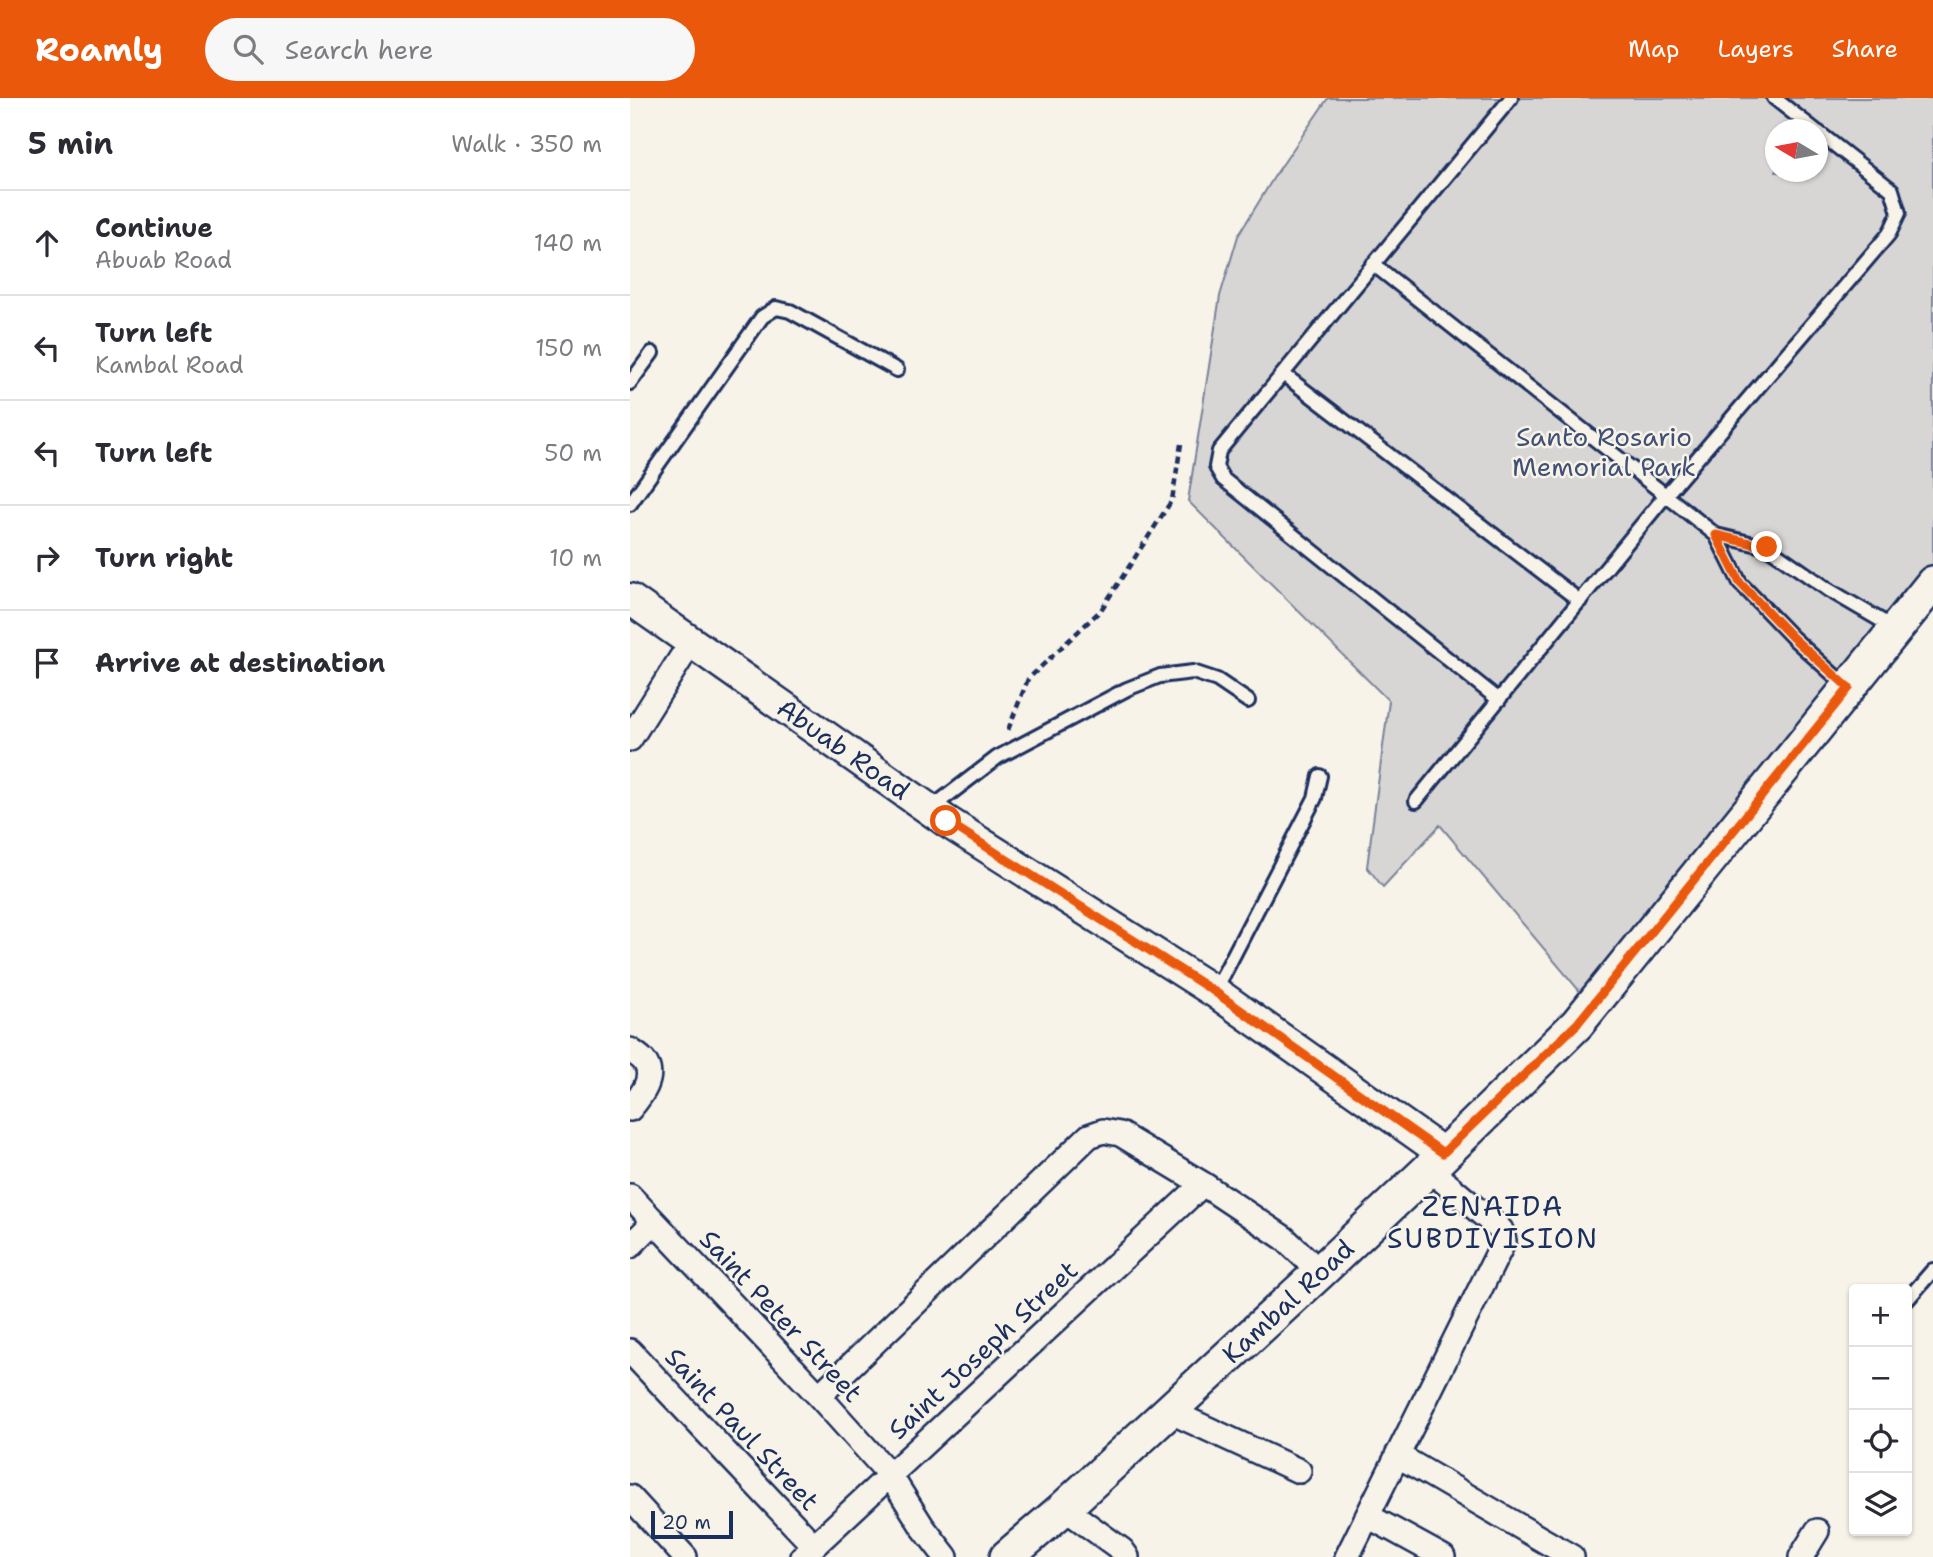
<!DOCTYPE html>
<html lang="en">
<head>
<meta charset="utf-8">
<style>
  body { margin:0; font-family:"Shantell Sans",sans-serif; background:#f7f7f7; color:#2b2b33 }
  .controls { position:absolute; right:21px; bottom:21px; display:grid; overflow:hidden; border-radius:7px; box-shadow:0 2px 5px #0004 }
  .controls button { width:63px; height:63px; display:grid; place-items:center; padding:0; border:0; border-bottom:2px solid #e1e1e2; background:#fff; color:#2b2b33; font:35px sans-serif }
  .compass { position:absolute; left:1135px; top:21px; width:63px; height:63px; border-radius:50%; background:#fff; box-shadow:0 2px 5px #0004; rotate:280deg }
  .scale { position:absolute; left:21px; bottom:18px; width:82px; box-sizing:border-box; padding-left:7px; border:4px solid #1b2f5e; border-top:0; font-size:19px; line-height:24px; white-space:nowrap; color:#1b2f5e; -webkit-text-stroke:5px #f7f3e8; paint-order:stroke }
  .stop { position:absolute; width:21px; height:21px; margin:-16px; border:5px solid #ea580c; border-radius:50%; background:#fff }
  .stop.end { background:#ea580c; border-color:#fff; box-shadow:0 2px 7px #0008 }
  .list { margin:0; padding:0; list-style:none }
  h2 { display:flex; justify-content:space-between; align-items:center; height:91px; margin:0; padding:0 28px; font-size:30px }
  h2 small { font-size:23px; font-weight:400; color:#7c7c81 }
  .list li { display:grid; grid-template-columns:46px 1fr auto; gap:21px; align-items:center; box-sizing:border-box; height:105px; padding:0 28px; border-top:2px solid #e1e1e2 }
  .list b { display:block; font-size:26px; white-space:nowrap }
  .list p { margin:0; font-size:23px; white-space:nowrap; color:#7c7c81 }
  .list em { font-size:23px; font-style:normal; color:#7c7c81 }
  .icon { flex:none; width:38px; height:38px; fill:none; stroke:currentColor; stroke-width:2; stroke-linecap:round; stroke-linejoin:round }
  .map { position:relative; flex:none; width:1303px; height:1459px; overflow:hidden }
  header { display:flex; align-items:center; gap:42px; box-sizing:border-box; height:98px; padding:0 35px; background:#ea580c; color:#fff }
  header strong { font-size:33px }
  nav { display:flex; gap:38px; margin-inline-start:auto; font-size:24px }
  .search { width:490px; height:63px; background:#f7f7f7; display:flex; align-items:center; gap:18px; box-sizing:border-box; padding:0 24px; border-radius:38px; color:#7c7c81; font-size:26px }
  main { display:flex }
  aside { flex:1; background:#fff }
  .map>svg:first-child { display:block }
  .green { fill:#d7d6d4; stroke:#798299; stroke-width:2; fill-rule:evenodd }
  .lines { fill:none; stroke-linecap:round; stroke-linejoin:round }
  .service-casing { stroke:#1b2f5e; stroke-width:18 }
  .minor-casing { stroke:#1b2f5e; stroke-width:28 }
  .tertiary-casing { stroke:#1b2f5e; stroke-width:35 }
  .secondary-casing { stroke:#1b2f5e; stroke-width:38 }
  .path { stroke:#1b2f5e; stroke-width:4.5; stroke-dasharray:7 5; stroke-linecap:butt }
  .service { stroke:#f7f3e8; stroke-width:12 }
  .minor { stroke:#f7f3e8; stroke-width:23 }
  .tertiary { stroke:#f7f3e8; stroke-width:30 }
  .secondary { stroke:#f7f3e8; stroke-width:33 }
  .route { stroke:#ea580c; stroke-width:9 }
  .labels { text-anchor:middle; stroke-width:5; stroke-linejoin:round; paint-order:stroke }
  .park-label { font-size:26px; fill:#415076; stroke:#f7f3e8 }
  .street-label { font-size:26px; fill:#1b2f5e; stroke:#f7f3e8 }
  .neighbourhood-label { font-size:28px; letter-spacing:2px; fill:#1b2f5e; stroke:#f7f3e8 }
</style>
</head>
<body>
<header>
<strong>Roamly</strong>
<div class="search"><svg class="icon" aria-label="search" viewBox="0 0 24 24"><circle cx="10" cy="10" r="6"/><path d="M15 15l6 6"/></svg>Search here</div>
<nav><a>Map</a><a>Layers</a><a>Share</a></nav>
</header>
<main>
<aside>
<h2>5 min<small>Walk · 350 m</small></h2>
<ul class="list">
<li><svg class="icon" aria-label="ahead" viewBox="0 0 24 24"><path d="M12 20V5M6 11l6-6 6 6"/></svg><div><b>Continue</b><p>Abuab Road</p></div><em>140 m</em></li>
<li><svg class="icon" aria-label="left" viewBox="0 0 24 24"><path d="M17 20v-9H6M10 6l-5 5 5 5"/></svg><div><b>Turn left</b><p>Kambal Road</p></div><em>150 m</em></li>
<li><svg class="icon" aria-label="left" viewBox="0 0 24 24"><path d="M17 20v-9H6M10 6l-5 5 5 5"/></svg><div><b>Turn left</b></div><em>50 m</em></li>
<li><svg class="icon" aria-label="right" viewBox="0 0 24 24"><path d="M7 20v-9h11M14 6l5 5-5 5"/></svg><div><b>Turn right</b></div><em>10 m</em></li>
<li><svg class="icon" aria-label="arrive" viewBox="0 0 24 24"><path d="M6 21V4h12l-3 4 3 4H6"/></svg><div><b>Arrive at destination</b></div></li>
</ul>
</aside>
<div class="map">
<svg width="1303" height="1459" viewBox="0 0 1303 1459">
  <rect width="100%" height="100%" fill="#f7f3e8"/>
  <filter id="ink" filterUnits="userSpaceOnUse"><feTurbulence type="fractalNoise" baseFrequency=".0143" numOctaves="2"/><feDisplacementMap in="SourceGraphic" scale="14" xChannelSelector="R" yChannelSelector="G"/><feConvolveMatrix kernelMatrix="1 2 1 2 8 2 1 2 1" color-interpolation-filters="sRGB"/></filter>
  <g filter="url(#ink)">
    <path class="green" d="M698,0H1303V472L962,908L810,727L753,789L737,769L759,603L558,403L590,198L608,138L644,79ZM1146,32H1188V74H1146Z"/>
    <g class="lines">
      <defs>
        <path id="service" d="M1144,0L1185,32
          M743,166L1086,437L1137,449L1199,492L1264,530
          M653,276L950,503
          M0,285L22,255
          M0,406L132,219L146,210L160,213L267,272
          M1086,437L1110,485L1163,540L1217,589
          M869,602L593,381L586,369L589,353L881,0
          M786,703L1036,397L1259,136L1269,115L1262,92L1188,34
          M300,711L368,659L497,591L530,578L563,574L587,582L618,603
          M585,893L685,700L690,678
          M1277,1202L1303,1172"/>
        <path id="minor" d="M0,641L51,560
          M0,952C4,955 11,959 14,963C27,979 10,999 0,1011
          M0,1098L189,1298L260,1377L292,1428L316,1459
          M0,1148L24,1124
          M0,1253L184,1448
          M189,1298L459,1038L473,1033L490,1036L573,1086L654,1140L690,1174
          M539,1313L669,1373
          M767,1357L942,1459
          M0,1399L55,1459
          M434,1410L492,1452L497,1459
          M738,1418L813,1459
          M172,1459L573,1086
          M717,1459L874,1143L871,1132L799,1071
          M1171,1459L1187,1433"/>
        <g id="tertiary">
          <path id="s1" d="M0,501L316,723L585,894L813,1055"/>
        </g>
        <g id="secondary">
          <path id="s2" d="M377,1459L434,1410L690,1174L799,1071L947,926L1303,485"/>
        </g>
      </defs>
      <use href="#service" class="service-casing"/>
      <use href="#minor" class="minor-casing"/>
      <use href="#tertiary" class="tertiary-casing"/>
      <use href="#secondary" class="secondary-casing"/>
      <path class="path" d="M378,632L398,581L471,512L542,402L551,346"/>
      <use href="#service" class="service"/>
      <use href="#minor" class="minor"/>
      <use href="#tertiary" class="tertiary"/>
      <use href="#secondary" class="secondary"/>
    </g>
  </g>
  <g class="lines" filter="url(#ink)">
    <path class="route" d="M316,723L585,894L813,1055L947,926L1219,590L1163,540L1110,485L1086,437L1137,449"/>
  </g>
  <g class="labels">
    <g class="park-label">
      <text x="974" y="348">Santo Rosario<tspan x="974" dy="30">Memorial Park</tspan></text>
    </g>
    <g class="street-label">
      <text dy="9" stroke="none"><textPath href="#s1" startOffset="261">Abuab Road</textPath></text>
      <text dy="9" stroke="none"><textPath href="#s2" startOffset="380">Kambal Road</textPath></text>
      <text transform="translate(151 1218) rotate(47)" y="9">Saint Peter Street</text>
      <text transform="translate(353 1252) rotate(-43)" y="9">Saint Joseph Street</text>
      <text transform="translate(112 1331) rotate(47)" y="9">Saint Paul Street</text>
    </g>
    <g class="neighbourhood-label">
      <text x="863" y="1118">ZENAIDA<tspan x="863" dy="32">SUBDIVISION</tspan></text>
    </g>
  </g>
</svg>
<div class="controls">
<button>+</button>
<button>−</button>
<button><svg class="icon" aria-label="locate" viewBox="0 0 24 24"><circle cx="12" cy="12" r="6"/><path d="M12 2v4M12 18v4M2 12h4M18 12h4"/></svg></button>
<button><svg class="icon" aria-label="layers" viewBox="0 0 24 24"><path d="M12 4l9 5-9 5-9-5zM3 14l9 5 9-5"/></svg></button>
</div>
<svg class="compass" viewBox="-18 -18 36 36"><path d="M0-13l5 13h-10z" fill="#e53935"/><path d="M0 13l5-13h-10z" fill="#7c7c81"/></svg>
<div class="scale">20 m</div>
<div class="stop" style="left:316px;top:723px"></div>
<div class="stop end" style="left:1137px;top:449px"></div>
</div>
</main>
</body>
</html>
